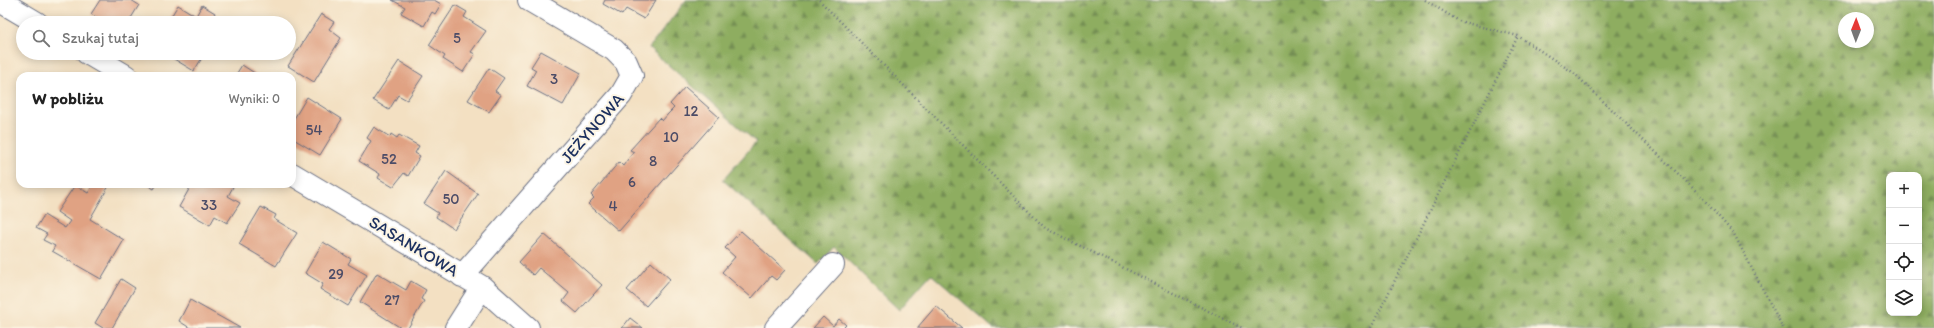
<!DOCTYPE html>
<html lang="pl">
<head>
<meta charset="utf-8">
<style>
  body { margin:0; font-family:Itim,sans-serif; background:#f2f2f2; color:#222 }
  .controls { position:absolute; right:12px; bottom:12px; display:grid; overflow:hidden; border-radius:8px; box-shadow:0 2px 10px #0003 }
  .controls button { width:36px; height:36px; display:grid; place-items:center; padding:0; border:0; border-bottom:1px solid #e0e0e0; background:#fff; color:#222; font:20px sans-serif }
  .compass { position:absolute; left:1838px; top:12px; width:36px; height:36px; border-radius:50%; background:#fff; box-shadow:0 2px 10px #0003; rotate:1deg }
  .list { margin:0; padding:0; list-style:none }
  h2 { display:flex; justify-content:space-between; align-items:center; height:52px; margin:0; padding:0 16px; font-size:17px }
  h2 small { font-size:13px; font-weight:400; color:#767676 }
  .icon { flex:none; width:22px; height:22px; fill:none; stroke:currentColor; stroke-width:2; stroke-linecap:round; stroke-linejoin:round }
  .map { position:relative; flex:none; width:1934px; height:328px; overflow:hidden }
  .search { position:absolute; background:#fff; box-shadow:0 2px 10px #0003; left:16px; top:16px; width:280px; height:44px; display:flex; align-items:center; gap:10px; box-sizing:border-box; padding:0 14px; border-radius:22px; color:#767676; font-size:15px }
  .panel { position:absolute; background:#fff; box-shadow:0 2px 10px #0003; left:16px; top:72px; width:280px; height:116px; border-radius:12px }
  .map>svg:first-child { display:block }
  .forest { fill:url(#forest-firs); stroke:#546e5f; fill-rule:evenodd }
  .building { fill:#e0a283 }
  .lines { fill:none; stroke-linecap:round; stroke-linejoin:round }
  .minor-casing { stroke:#676d81; stroke-width:24 }
  .path { stroke:#676d81; stroke-width:2.5; stroke-dasharray:1 3; stroke-linecap:butt }
  .minor { stroke:#fff; stroke-width:22 }
  .labels { text-anchor:middle; stroke-width:4; stroke-linejoin:round; paint-order:stroke }
  .number-label { font-size:15px; fill:#4c4c67 }
  .street-label { font-size:17px; fill:#1b2f5e; stroke:#fcf5e5 }
</style>
</head>
<body>
<div class="map">
<svg width="1934" height="328" viewBox="0 0 1934 328">
  <defs>
    <pattern id="forest-firs" width="22" height="20" patternUnits="userSpaceOnUse"><rect width="22" height="20" fill="#8ead60"/><path d="M5 1l3.5 6h-7zM16 11l3.5 6h-7z" fill="#738d52"/></pattern>
  </defs>
  <rect width="100%" height="100%" fill="#fcf5e5"/>
  <filter id="ink" filterUnits="userSpaceOnUse"><feTurbulence type="fractalNoise" baseFrequency=".025" numOctaves="2"/><feDisplacementMap in="SourceGraphic" scale="8" xChannelSelector="R" yChannelSelector="G"/><feConvolveMatrix kernelMatrix="1 2 1 2 8 2 1 2 1" color-interpolation-filters="sRGB"/></filter>
  <filter id="wash" filterUnits="userSpaceOnUse"><feTurbulence type="fractalNoise" baseFrequency=".012" numOctaves="4" result="noise"/><feDisplacementMap in="SourceGraphic" scale="16" xChannelSelector="R" yChannelSelector="G"/><feGaussianBlur stdDeviation="0.9" result="paint"/><feColorMatrix in="noise" values="0 0 0 0 0 0 0 0 0 0 0 0 0 0 0 0 0 1.4 0 .05"/><feComposite in="paint" operator="in"/></filter>
  <g filter="url(#wash)">
    <rect width="100%" height="100%" fill="#f3e0c2"/>
    <path class="forest" d="M686,0H1934V328H993L931,274L899,310L834,247L818,264L723,180L756,142L649,48ZM1844,18H1868V42H1844ZM1889,175H1919V313H1889Z"/>
    <g id="blocks">
      <path class="building" d="M100,0H131L139,5L128,23H106L91,14Z
        M392,0H434L441,4L435,14L432,12L424,26L401,13L405,7Z
        M605,0H656L644,19L626,9L622,15L603,4Z
        M178,5L196,16L202,5L215,13L210,23H167Z
        M455,5L467,12L464,17L486,31L471,52L475,54L463,72L443,59L445,56L429,45Z
        M321,14L334,22L329,29L341,38L314,82L288,66Z
        M541,51L581,73L563,105L527,86L536,70L531,67Z
        M164,53H205L194,71Z
        M399,61L423,76L407,100L398,95L389,110L373,100Z
        M242,65L253,72L259,76H235Z
        M489,68L504,78L495,91L501,95L489,112L468,100Z
        M685,87L719,117L619,231L588,204L594,198L591,195L619,162L623,166L628,159L634,152L630,150L659,118L662,121L668,114L674,108L670,104Z
        M307,97L342,119L320,155L292,138V122Z
        M374,127L390,137L391,134L397,138L399,135L419,146L415,153L420,156L408,176L404,173L393,187L378,178L380,174L359,161L371,141L367,138Z
        M446,171L478,194L454,229L436,217L438,213L424,204Z
        M94,184H110L90,219L124,240L101,279L52,251L55,246L43,240L47,234L36,228L44,215L65,228L70,221L57,212L75,185L88,193Z
        M146,184H157L154,189Z
        M192,184H227L233,187L228,196L240,203L227,223L215,216L210,225L179,207Z
        M261,207L276,215L274,219L297,233L276,266L239,244Z
        M741,231L785,270L776,280L771,276L752,298L722,272L735,257L725,248Z
        M544,234L602,285L577,313L563,301L569,293L539,268L533,275L519,262Z
        M323,242L351,259L348,264L367,275L348,306L320,289L323,284L305,273Z
        M651,262L670,279L646,306L627,290Z
        M377,273L406,290L411,281L426,290L421,299L424,301L408,328H401L360,302Z
        M121,279L135,288L112,328H103L95,323Z
        M190,300L240,328H190L179,321Z
        M936,306L962,328H917Z
        M823,317L833,326L839,319L846,325L843,328H813Z
        M630,318L643,328H622Z"/>
    </g>
  </g>
  <g filter="url(#ink)">
    <use href="#blocks" fill-opacity="0" stroke="#676d81" stroke-width="1"/>
    <g class="lines">
      <defs>
        <path id="minor" d="M0,1L37,23
          M87,53L126,76
          M292,174L482,287L528,328
          M462,276L621,95L632,76L626,62L614,50L529,0
          M456,328L482,287
          M776,328L833,265"/>
      </defs>
      <use href="#minor" class="minor-casing"/>
      <path class="path" d="M819,0L1045,228L1242,328
        M1425,0L1459,21L1518,36L1574,73L1698,193L1734,234L1783,328
        M1371,328L1518,36"/>
      <use href="#minor" class="minor"/>
    </g>
  </g>
  <g class="labels">
    <g class="number-label">
      <text x="457" y="43">5</text>
      <text x="554" y="84">3</text>
      <text x="691" y="116">12</text>
      <text x="314" y="135">54</text>
      <text x="671" y="142">10</text>
      <text x="389" y="164">52</text>
      <text x="653" y="166">8</text>
      <text x="632" y="187">6</text>
      <text x="451" y="204">50</text>
      <text x="209" y="210">33</text>
      <text x="613" y="211">4</text>
      <text x="336" y="279">29</text>
      <text x="392" y="305">27</text>
    </g>
    <g class="street-label">
      <text transform="translate(592 128) rotate(-49)" y="6">JEŻYNOWA</text>
      <text transform="translate(414 246) rotate(31)" y="6">SASANKOWA</text>
    </g>
  </g>
</svg>
<div class="controls">
<button>+</button>
<button>−</button>
<button><svg class="icon" aria-label="locate" viewBox="0 0 24 24"><circle cx="12" cy="12" r="6"/><path d="M12 2v4M12 18v4M2 12h4M18 12h4"/></svg></button>
<button><svg class="icon" aria-label="layers" viewBox="0 0 24 24"><path d="M12 4l9 5-9 5-9-5zM3 14l9 5 9-5"/></svg></button>
</div>
<svg class="compass" viewBox="-18 -18 36 36"><path d="M0-13l5 13h-10z" fill="#e53935"/><path d="M0 13l5-13h-10z" fill="#767676"/></svg>
<div class="search"><svg class="icon" aria-label="search" viewBox="0 0 24 24"><circle cx="10" cy="10" r="6"/><path d="M15 15l6 6"/></svg>Szukaj tutaj</div>
<section class="panel">
<h2>W pobliżu<small>Wyniki: 0</small></h2>
<ul class="list">
</ul>
</section>
</div>
</body>
</html>
